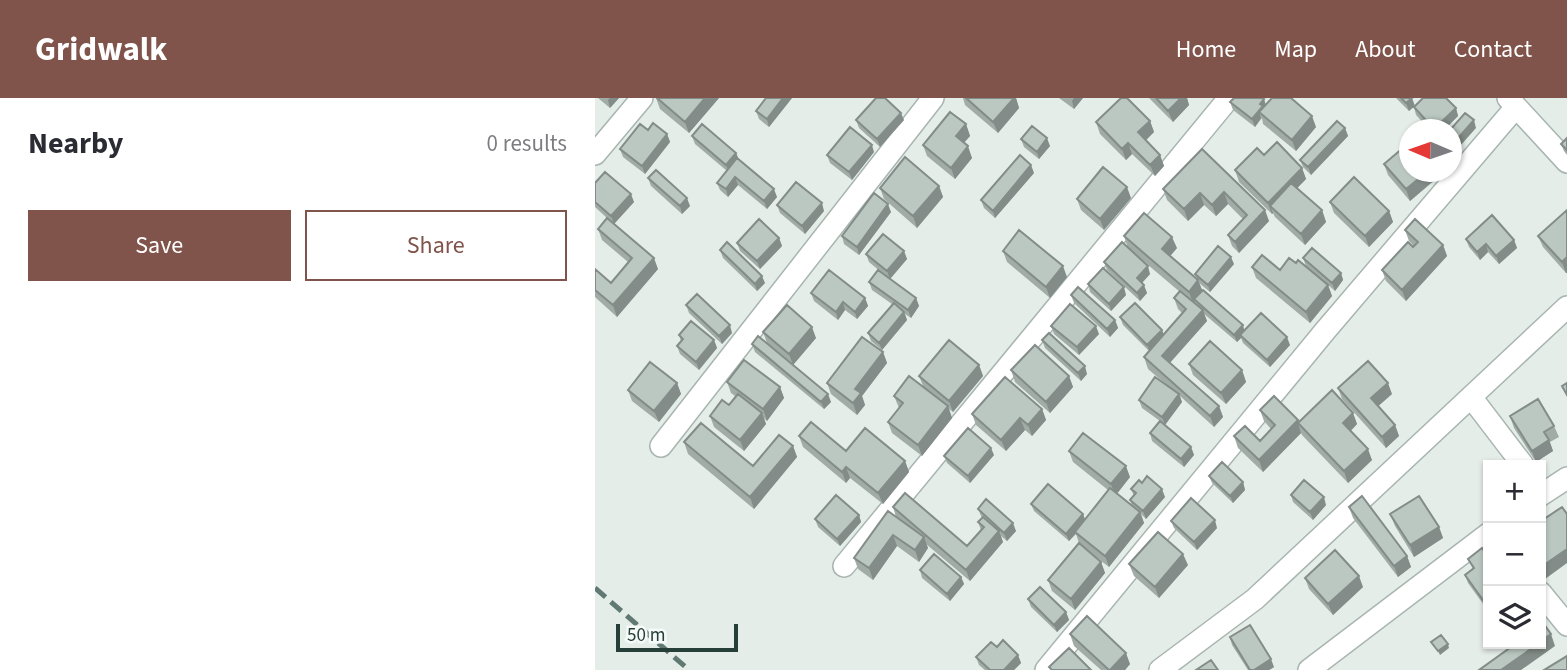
<!DOCTYPE html>
<html lang="en">
<head>
<meta charset="utf-8">
<style>
  body { margin:0; font-family:"Source Sans 3",sans-serif; background:#f7f7f7; color:#2b2b33 }
  .controls { position:absolute; right:21px; bottom:21px; display:grid; overflow:hidden; border-radius:0px; box-shadow:0 2px 5px #0004 }
  .controls button { width:63px; height:63px; display:grid; place-items:center; padding:0; border:0; border-bottom:2px solid #e1e1e2; background:#fff; color:#2b2b33; font:35px sans-serif }
  .compass { position:absolute; left:804px; top:21px; width:63px; height:63px; border-radius:50%; background:#fff; box-shadow:0 2px 5px #0004; rotate:272deg }
  .scale { position:absolute; left:21px; bottom:18px; width:122px; box-sizing:border-box; padding-left:7px; border:4px solid #253e37; border-top:0; font-size:19px; line-height:24px; white-space:nowrap; color:#253e37; -webkit-text-stroke:5px #f6faf8; paint-order:stroke }
  .list { margin:0; padding:0; list-style:none }
  h2 { display:flex; justify-content:space-between; align-items:center; height:91px; margin:0; padding:0 28px; font-size:30px }
  h2 small { font-size:23px; font-weight:400; color:#7c7c81 }
  .actions { display:flex; gap:14px; padding:21px 28px }
  .actions a { flex:1; padding:16px 0; border:2px solid #80534b; border-radius:0px; text-align:center; font-size:24px; color:#80534b }
  .actions .main { background:#80534b; color:#fff }
  .icon { flex:none; width:38px; height:38px; fill:none; stroke:currentColor; stroke-width:2; stroke-linecap:round; stroke-linejoin:round }
  .map { position:relative; flex:none; width:972px; height:572px; overflow:hidden }
  header { display:flex; align-items:center; gap:42px; box-sizing:border-box; height:98px; padding:0 35px; background:#80534b; color:#fff }
  header strong { font-size:33px }
  nav { display:flex; gap:38px; margin-inline-start:auto; font-size:24px }
  main { display:flex }
  aside { flex:1; background:#fff }
  .map>svg:first-child { display:block }
  .lines { fill:none; stroke-linecap:round; stroke-linejoin:round }
  .minor-casing { stroke:#a8b5b0; stroke-width:24 }
  .minor { stroke:#fff; stroke-width:21 }
  .rail { stroke:#607972; stroke-width:5; stroke-dasharray:14 7; stroke-linecap:butt }
  .wall { fill:#a1aca7 }
  .shaded-wall { fill:#838c88 }
  .building { fill:#bbc8c2; stroke:#838c88; stroke-width:2 }
</style>
</head>
<body>
<header>
<strong>Gridwalk</strong>
<nav><a>Home</a><a>Map</a><a>About</a><a>Contact</a></nav>
</header>
<main>
<aside>
<h2>Nearby<small>0 results</small></h2>
<ul class="list">
</ul>
<div class="actions"><a class="main">Save</a><a>Share</a></div>
</aside>
<div class="map">
<svg width="972" height="572" viewBox="0 0 972 572">
  <rect width="100%" height="100%" fill="#e5ede9"/>
  <g class="lines">
    <defs>
      <path id="minor" d="M913,0L972,64
        M0,56L47,0
        M876,299L928,367
        M66,348L338,0
        M946,397L972,380
        M249,468L634,0
        M946,495L972,527
        M451,572L730,233L921,9
        M565,572L660,501L972,209
        M714,572L893,436"/>
    </defs>
    <use href="#minor" class="minor-casing"/>
    <use href="#minor" class="minor"/>
    <path class="rail" d="M0,490L94,572"/>
  </g>
  <path class="wall" d="M3,0H24L15,10Z
    M61,0H124L94,35L65,11Z
    M171,0H197L174,29L164,21L161,13Z
    M368,0H421L424,10L403,35L370,7Z
    M464,0H488L479,11Z
    M554,0H592L594,7L578,24Z
    M801,0H817L814,13Z
    M669,1L671,7L721,29L701,53L668,26L667,20L660,29L638,12L635,4Z
    M819,9L861,10L863,18L852,29L855,32H835L821,17Z
    M261,22H309L285,49L264,30Z
    M555,23L559,34L551,42L565,57L569,68L560,78L537,56L531,62L505,36L501,24Z
    M371,26L375,38L369,45L377,60L360,81L332,58L328,47Z
    M750,30L753,38L716,77L708,69L705,62Z
    M53,32L72,36L75,44L50,76L28,59L25,51Z
    M97,38L141,55L144,62L182,99L172,111L143,87L133,99L125,92L122,85L132,73L100,46Z
    M972,40V57L969,53L966,46Z
    M426,41L455,48L444,61L429,49Z
    M607,51L674,123L644,155L637,148L633,137L648,121L633,106L621,118L609,107L593,123L572,102L568,91Z
    M279,54L257,82L235,65L232,57Z
    M669,57L707,70L711,81L702,90L727,112L731,124L710,147L680,119L678,115L677,116L644,84L640,72Z
    M789,66L815,74H849L815,103L793,77Z
    M439,75L400,120L389,110L386,102Z
    M53,80L95,108L87,116L56,88Z
    M0,85L39,104L19,126L63,171L22,219L0,199V171L16,185L33,164L7,142L3,131L12,120L0,109Z
    M344,88L348,99L322,130L289,101L285,90Z
    M536,100L509,132L486,112L482,101Z
    M735,104L794,113L798,124L774,149L739,115Z
    M182,107L229,113L210,136L185,115Z
    M972,112V175H971L948,149L943,138Z
    M296,114L264,157L249,146L247,138Z
    M810,132L848,147L852,158L811,203L791,183L787,172L819,148L814,143Z
    M529,138L582,150L575,158L602,181L600,176L639,166L615,194L604,185L607,192L650,233L695,247L675,269L648,245L646,240L642,244L608,215L612,223L575,265L624,308L628,319L619,329L585,298L587,304L570,327L596,349L599,357L589,369L557,343L555,335L565,323L547,310L544,302L573,288L553,271L549,259L554,253L528,227L525,219L569,236L587,215L583,211L579,200L585,194L533,150Z
    M184,140L187,148L165,171L145,153L142,145Z
    M871,141L919,142L922,150L904,166L893,154L885,162L874,149Z
    M125,152L170,185L162,193L128,160Z
    M309,153L312,161L295,181L321,200L324,208L316,220L310,216L312,222L287,252L276,243L273,235L297,206L277,192L274,184L292,179L274,164L271,156Z
    M408,153L472,179L455,200L412,164Z
    M708,160L746,175L748,182L740,193L733,187L737,198L715,225L661,180L657,169L685,172L701,165L711,168Z
    M509,164L555,176L547,185L552,195L545,203L512,172Z
    M493,186L531,197L516,213L495,194Z
    M216,195L270,200L273,208L262,221L250,212L243,222L219,203Z
    M476,197L520,222L523,230L515,239L479,205Z
    M91,207L137,235L127,246L94,215Z
    M456,228L504,236L484,257L459,236Z
    M168,234L221,240L198,267L172,245Z
    M84,237L119,242L122,250L104,272L85,256L82,248L86,243Z
    M447,242L492,276L486,283L450,250Z
    M157,246L236,304L229,311L160,254Z
    M288,254L292,265L267,298L270,307L262,317L236,296L232,285Z
    M594,266L647,272L651,284L631,306L598,277Z
    M384,267L388,278L358,314L354,311L357,320L327,358L297,335L293,324L304,310L299,298L328,288L324,278Z
    M416,272L474,278L478,289L455,315L420,284Z
    M132,284L185,289L189,300L172,323L169,320L171,326L149,353L119,329L115,318L134,307L140,298L136,295Z
    M82,285L86,296L64,324L37,303L33,292Z
    M743,290L797,296L783,308L800,327L804,338L791,350L747,301Z
    M447,311L451,322L437,338L430,332L411,353L381,327L377,316Z
    M665,312L703,322L704,325L758,315L762,326L756,333L777,362L753,385L707,337L706,335L668,374L643,350L639,338L665,343L676,331L669,323Z
    M915,318L959,328L964,339L955,344L958,353L941,364L919,330Z
    M204,338L251,353L310,363L314,374L288,406L255,380L251,385L208,349Z
    M89,344L158,368L198,348L202,359L159,411L93,356Z
    M474,353L535,379L522,396L537,408L535,402L539,398L536,391L547,385L570,399L551,421L546,416L549,425L514,469L493,453L506,464L510,475L480,512L457,493L453,482L484,445L481,436L474,443L439,413L436,406L488,416L490,422L513,392L478,364Z
    M399,357L375,385L352,365L349,358Z
    M614,378L648,384L650,392L638,405L617,385Z
    M696,397L731,407L718,422L698,404Z
    M298,409L372,448L386,432L383,424L387,420L383,411L421,433L412,443L406,438L408,444L375,483L331,446L333,450L324,464L302,448L278,482L263,471L259,460L301,419Z
    M754,409L812,458L816,469L803,479L758,420Z
    M795,416L844,429L848,440L819,459L800,428Z
    M264,417L266,424L245,448L223,429L220,421Z
    M576,423L622,430L602,452L579,430Z
    M893,459V508L891,510L873,485L870,477L878,471L873,461Z
    M534,466L593,467L564,500L539,478Z
    M325,472L366,479L369,486L355,503L327,480Z
    M710,480L768,489L738,517L714,491Z
    M433,501L471,514L474,522L462,534L436,509Z
    M475,536L535,566L530,572H506L479,548Z
    M635,539L679,569L674,572H653L637,547Z
    M402,549L423,557L426,565L419,572H390L384,567L381,559Z"/>
  <path class="shaded-wall" d="M15,0H24L15,10L13,2Z
    M110,0H124L94,35L90,24Z
    M188,0H197L174,29L172,21Z
    M419,0H421L424,10L403,35L398,24Z
    M479,0H488L479,11L477,3Z
    M586,0H592L594,7L578,24L573,13Z
    M817,0L820,8L814,13L811,5Z
    M669,1L671,9L664,14L666,20L660,29L657,21L665,6Z
    M861,10L863,18L849,32H839Z
    M306,15L309,22L285,49L282,41Z
    M717,18L721,29L701,53L697,42Z
    M879,22L881,30L858,56L857,47Z
    M555,23L559,34L547,46L543,34Z
    M371,26L375,38L365,49L361,38Z
    M750,30L753,38L716,77L713,69Z
    M72,36L75,44L50,76L47,68Z
    M452,40L455,48L444,61L442,54Z
    M533,45L537,56L531,62L527,51Z
    M277,47L279,54L257,82L254,74Z
    M373,48L377,60L360,81L356,70Z
    M141,55L144,62L134,74L131,67Z
    M565,57L569,68L560,78L555,67Z
    M436,67L439,75L400,120L398,113Z
    M707,70L711,81L680,113L675,108L678,115L677,116L673,105Z
    M832,74H849L815,103L811,91Z
    M140,79L143,87L133,99L131,91Z
    M344,88L348,99L322,130L318,118Z
    M532,89L536,100L509,132L505,121Z
    M179,91L182,99L172,111L169,103Z
    M629,94L633,106L621,118L617,107Z
    M605,95L609,107L593,123L589,111Z
    M36,96L39,104L19,126L16,118Z
    M92,100L95,108L87,116L85,108Z
    M227,105L229,113L210,136L207,128Z
    M293,106L296,114L264,157L262,149Z
    M670,112L674,123L644,155L640,144Z
    M727,112L731,124L710,147L706,136Z
    M794,113L798,124L774,149L770,138Z
    M577,139L582,150L571,163L567,151Z
    M184,140L187,148L165,171L162,163Z
    M919,142L922,150L904,166L901,158Z
    M891,146L893,154L885,162L882,154Z
    M848,147L852,158L811,203L807,192Z
    M309,153L312,161L295,181L292,173Z
    M636,159L639,166L615,194L613,187Z
    M972,159V175H971L967,164Z
    M59,160L63,171L22,219L18,207Z
    M468,168L472,179L455,200L451,189Z
    M553,168L555,176L545,187L542,180Z
    M746,175L748,182L740,193L737,185Z
    M167,178L170,185L162,193L160,186Z
    M603,182L608,194L598,205L594,194Z
    M549,187L552,195L545,203L542,195Z
    M733,187L737,198L715,225L711,214Z
    M529,189L531,197L516,213L514,206Z
    M270,200L273,208L262,221L260,214Z
    M321,200L324,208L316,220L313,212Z
    M248,204L250,212L243,222L241,214Z
    M608,212L612,223L571,269L567,258Z
    M309,214L312,222L287,252L284,245Z
    M520,222L523,230L515,239L512,231Z
    M135,227L137,235L127,246L124,238Z
    M648,227L650,235L645,237L646,240L642,244L639,237Z
    M501,228L504,236L484,257L482,249Z
    M217,229L221,240L198,267L194,256Z
    M567,232L570,239L555,254L552,247Z
    M692,239L695,247L675,269L672,262Z
    M119,242L122,250L104,272L101,264Z
    M288,254L292,265L267,298L270,307L262,317L258,305L260,291Z
    M384,267L388,278L358,314L354,303Z
    M490,268L492,276L486,283L483,275Z
    M647,272L651,284L631,306L626,295Z
    M474,278L478,289L455,315L451,304Z
    M82,285L86,296L64,324L59,313Z
    M793,285L797,296L780,311L776,300Z
    M185,289L189,300L172,323L168,311Z
    M233,296L236,304L229,311L226,304Z
    M584,296L587,304L570,327L567,319Z
    M353,308L357,320L327,358L323,347Z
    M624,308L628,319L619,329L615,318Z
    M447,311L451,322L437,338L433,327Z
    M167,315L171,326L149,353L145,342Z
    M758,315L762,326L752,336L748,325Z
    M425,320L430,332L411,353L406,342Z
    M703,322L705,327L703,325L706,335L668,374L664,362Z
    M800,327L804,338L791,350L787,339Z
    M954,342L958,353L941,364L937,353Z
    M198,348L202,359L159,411L155,399Z
    M596,349L599,357L589,369L586,361Z
    M396,350L399,357L375,385L373,378Z
    M773,351L777,362L753,385L749,373Z
    M310,363L314,374L288,406L283,395Z
    M531,368L535,379L520,398L516,386Z
    M251,369L255,380L251,385L247,374Z
    M648,384L650,392L638,405L635,398Z
    M567,391L570,399L551,421L548,413Z
    M729,399L731,407L718,422L715,414Z
    M545,414L549,425L514,469L510,458Z
    M488,416L491,424L474,443L471,436Z
    M264,417L266,424L245,448L242,441Z
    M620,422L622,430L602,452L599,444Z
    M418,425L421,433L412,443L409,435Z
    M844,429L848,440L819,459L815,447Z
    M404,433L408,444L375,483L371,472Z
    M298,437L302,448L278,482L274,470Z
    M329,439L333,450L324,464L320,452Z
    M972,451V465L946,484V469Z
    M588,456L593,467L564,500L560,489Z
    M812,458L816,469L803,479L799,468Z
    M506,464L510,475L480,512L476,501Z
    M764,478L768,489L738,517L733,506Z
    M366,479L369,486L355,503L352,496Z
    M893,498V508L891,510L888,502Z
    M471,514L474,522L462,534L459,527Z
    M956,536L960,548L926,572H906L943,546H946V543Z
    M853,546L854,550L845,557L843,553Z
    M531,555L535,566L530,572H515Z
    M423,557L426,565L419,572H409Z
    M676,561L679,569L674,572H659Z"/>
  <path class="building" d="M62,0H110L90,24Z
    M171,0H188L172,21L161,13Z
    M281,0H290L306,15L282,41L261,22Z
    M371,0H419L398,24Z
    M526,0H532L555,23L543,34L565,57L555,67L533,45L527,51L501,24Z
    M561,0H586L573,13Z
    M639,0H667L669,1L665,6L668,8L657,21L635,4Z
    M677,0H696L717,18L697,42L664,14Z
    M806,0H817L811,5Z
    M828,0H851L861,10L839,31L819,9Z
    M355,14L371,26L361,38L373,48L356,70L328,47Z
    M870,15L879,22L857,47V32H855Z
    M742,23L750,30L713,69L705,62Z
    M58,25L72,36L47,68L25,51L45,26L53,32Z
    M107,26L141,55L131,67L97,38Z
    M850,27L855,32H847Z
    M437,28L452,40L442,54L426,41Z
    M255,29L277,47L254,74L232,57Z
    M972,40V52L966,46Z
    M682,44L707,70L673,105L640,72L662,50L669,57Z
    M815,44V74H832L811,91L789,66Z
    M607,51L670,112L640,144L633,137L652,117L629,94L617,107L605,95L589,111L568,91Z
    M425,57L436,67L398,113L386,102Z
    M310,59L344,88L318,118L285,90Z
    M142,60L179,91L169,103L140,79L131,91L122,85Z
    M508,69L532,89L505,121L482,101Z
    M61,72L92,100L85,108L53,80Z
    M10,74L36,96L16,118L0,104V85Z
    M759,79L794,113L770,138L735,104Z
    M201,84L227,105L207,128L182,107Z
    M696,85L727,112L706,136L675,108Z
    M279,95L293,106L262,149L247,138Z
    M972,112V159L967,164L943,138Z
    M549,115L577,139L567,151L603,182L594,194L529,138Z
    M897,117L919,142L901,158L891,146L882,154L871,141Z
    M12,120L59,160L18,207L0,192V171L16,185L37,160L3,131Z
    M164,121L184,140L162,163L142,145Z
    M820,121L848,147L807,192L787,172L813,144L818,149L823,144L810,132Z
    M424,132L468,168L451,189L408,153Z
    M288,136L309,153L292,173L271,156Z
    M132,144L167,178L160,186L125,152Z
    M527,144L553,168L542,180L549,187L542,195L509,164Z
    M623,148L636,159L613,187L600,176Z
    M717,150L746,175L737,185L708,160Z
    M667,157L685,172L694,160L701,165L703,162L733,187L711,214L657,169Z
    M508,170L529,189L514,206L493,186Z
    M234,172L270,200L260,214L248,204L241,214L216,195Z
    M283,172L321,200L313,212L274,184Z
    M483,189L520,222L512,231L476,197Z
    M608,192L648,227L639,237L599,201Z
    M585,193L608,212L567,258L624,308L615,318L549,259L591,211L579,200Z
    M102,196L135,227L124,238L91,207Z
    M299,205L309,214L284,245L273,235Z
    M540,205L567,232L552,247L525,219Z
    M475,206L501,228L482,249L456,228Z
    M192,207L217,229L194,256L168,234Z
    M666,215L692,239L672,262L645,237Z
    M96,223L119,242L101,264L82,248L88,241L84,237Z
    M454,235L490,268L483,275L447,242Z
    M163,238L233,296L226,304L157,246Z
    M267,239L288,254L260,291L266,295L258,305L232,285Z
    M354,242L384,267L354,303L324,278Z
    M615,243L647,272L626,295L594,266Z
    M440,247L474,278L451,304L416,272Z
    M149,262L185,289L168,311L132,284Z
    M773,263L793,285L776,300L800,327L787,339L743,290Z
    M55,264L82,285L59,313L33,292Z
    M314,278L353,308L323,347L293,324L308,305L299,298Z
    M410,279L447,311L433,327L425,320L406,342L377,316Z
    M560,279L584,296L567,319L544,302Z
    M972,285V297L967,288Z
    M737,292L758,315L748,325L773,351L749,373L703,325Z
    M143,296L167,315L145,342L115,318L127,302L134,307Z
    M679,298L703,322L664,362L639,338L650,328L665,343L680,327L665,312Z
    M943,301L959,328L949,334L954,342L937,353L915,318Z
    M565,323L596,349L586,361L555,335Z
    M216,324L251,353L270,330L310,363L283,395L251,369L247,374L204,338Z
    M106,325L158,368L184,337L198,348L155,399L89,344Z
    M373,330L396,350L373,378L349,358Z
    M488,335L531,368L516,386L474,353Z
    M627,364L648,384L635,398L614,378Z
    M552,378L567,391L548,413L535,402L541,395L536,391L544,382L547,385Z
    M709,382L729,399L715,414L696,397Z
    M453,386L488,416L471,436L436,406Z
    M515,390L545,414L510,458L480,434Z
    M310,395L372,448L389,429L383,424L388,419L404,433L371,472L298,409Z
    M241,397L264,417L242,441L220,421Z
    M767,398L812,458L799,468L754,409Z
    M824,398L844,429L815,447L795,416Z
    M596,400L620,422L599,444L576,423Z
    M391,401L418,425L409,435L383,411Z
    M967,409L972,416V451L946,469V416L949,421Z
    M293,413L329,439L320,452L298,437L274,470L259,460Z
    M563,434L588,456L560,489L534,466Z
    M484,445L506,464L476,501L453,482Z
    M887,450L893,459V498L888,502L870,477L879,470L873,461Z
    M740,452L764,478L733,506L710,480Z
    M339,456L366,479L352,496L325,472Z
    M445,489L471,514L459,527L433,501Z
    M492,518L531,555L515,572H514L475,536Z
    M946,522L956,536L946,543Z
    M655,527L676,561L659,572H655L635,539Z
    M846,537L853,546L843,553L836,544Z
    M408,542L423,557L409,572H395L381,559L396,544L402,549Z
    M914,546H943L906,572H884L916,549Z
    M474,550L496,572H457L454,569Z
    M972,558V572H949Z
    M616,562L623,572H601Z"/>
</svg>
<div class="controls">
<button>+</button>
<button>−</button>
<button><svg class="icon" aria-label="layers" viewBox="0 0 24 24"><path d="M12 4l9 5-9 5-9-5zM3 14l9 5 9-5"/></svg></button>
</div>
<svg class="compass" viewBox="-18 -18 36 36"><path d="M0-13l5 13h-10z" fill="#e53935"/><path d="M0 13l5-13h-10z" fill="#7c7c81"/></svg>
<div class="scale">50 m</div>
</div>
</main>
</body>
</html>
